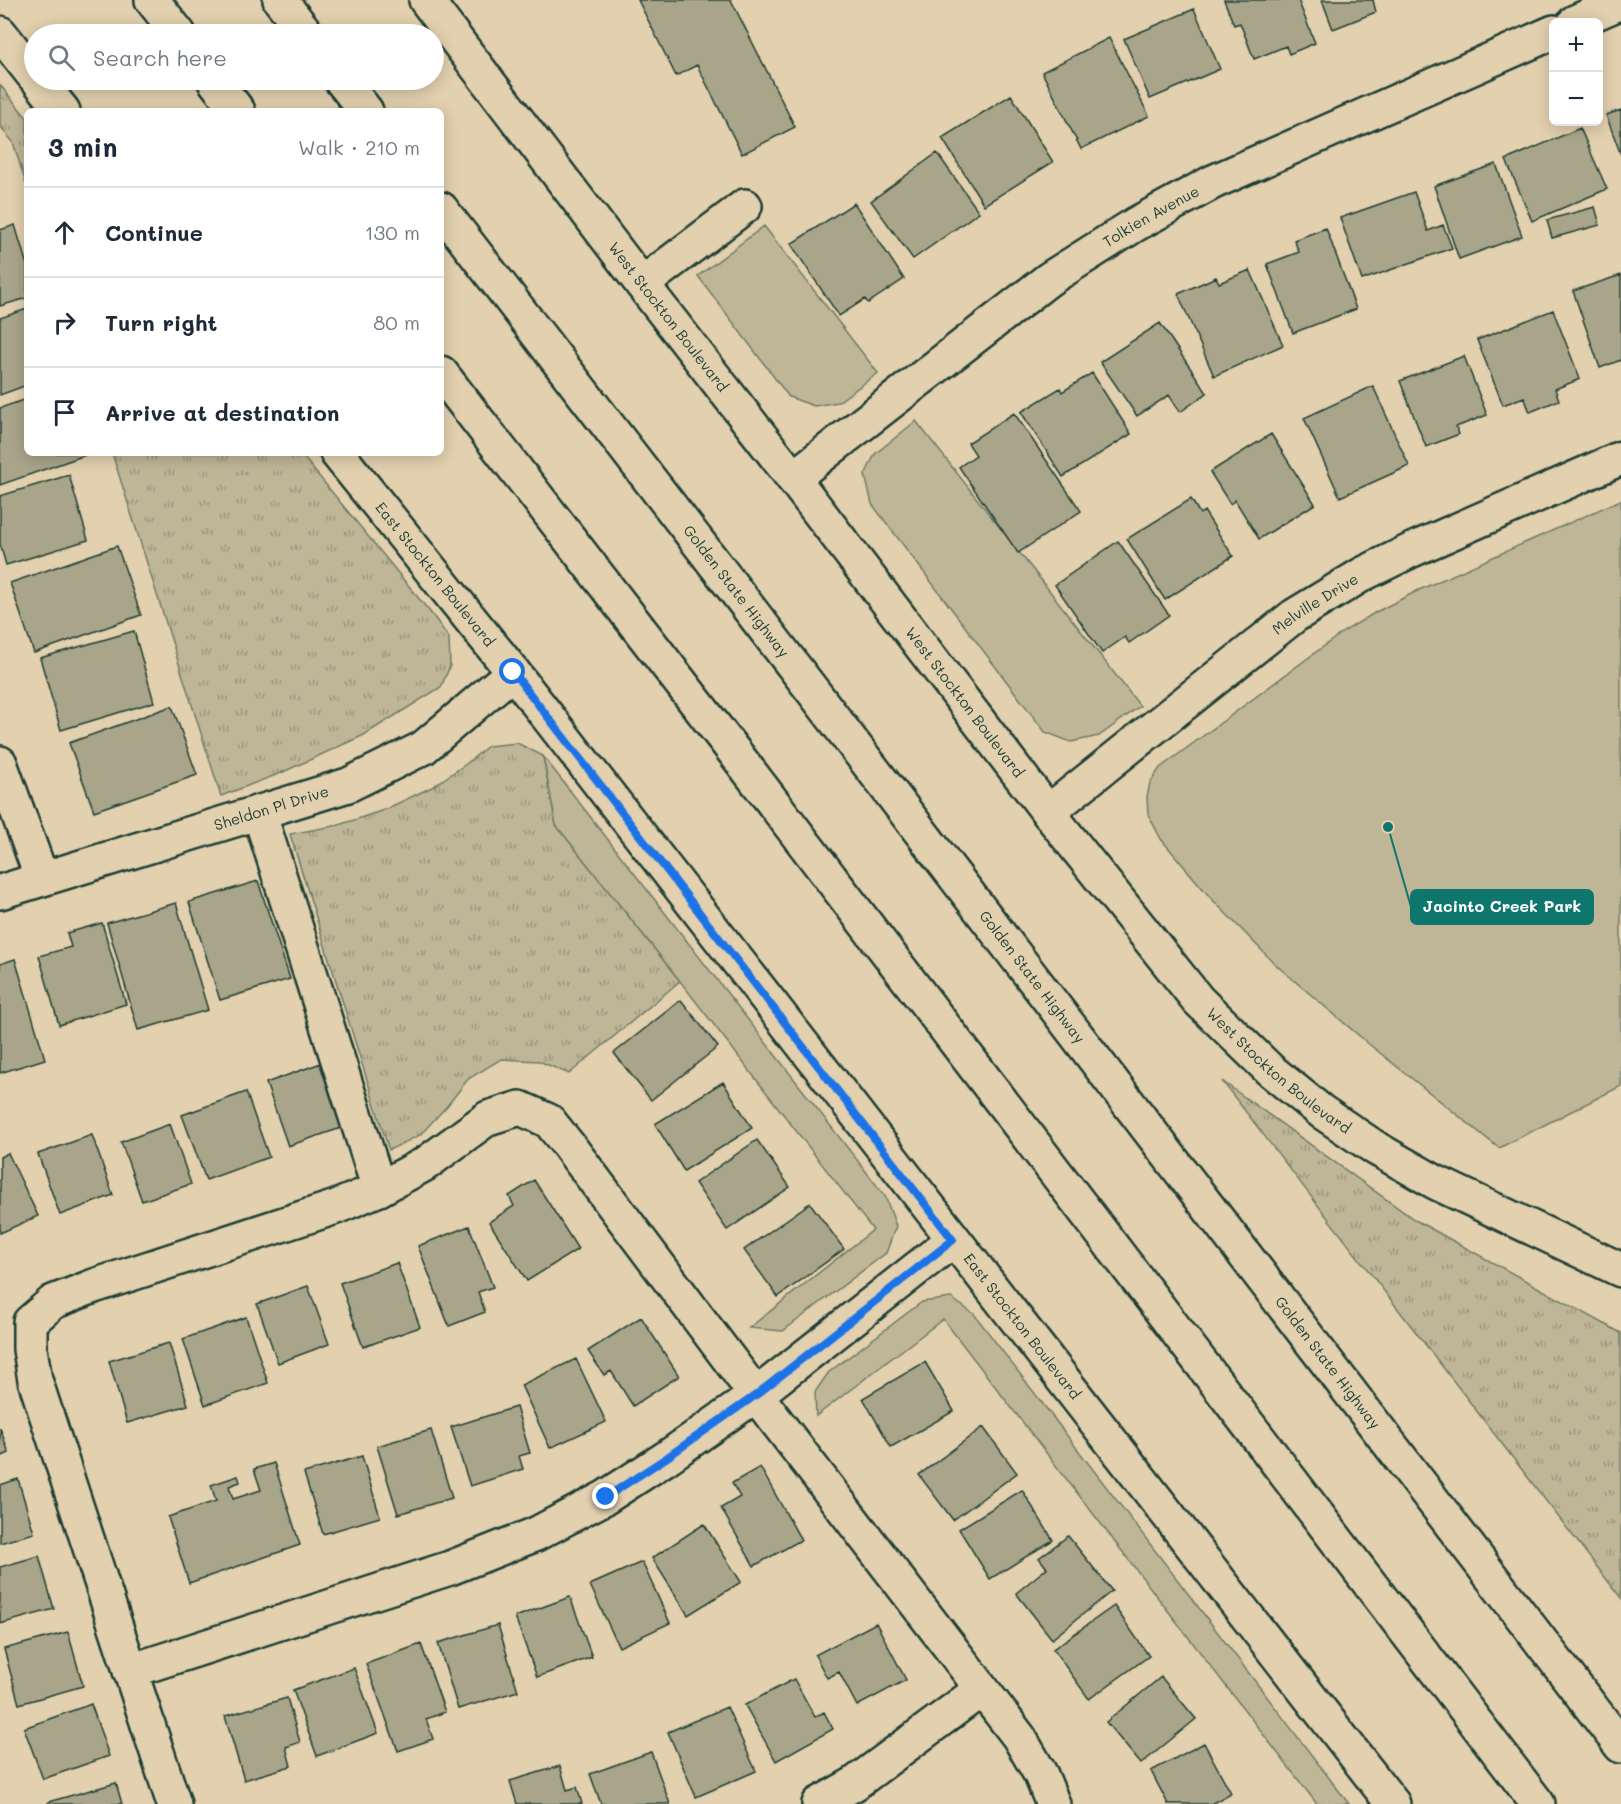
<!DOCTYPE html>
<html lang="en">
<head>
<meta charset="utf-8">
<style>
  body { margin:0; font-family:Mali,sans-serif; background:#f2f2f3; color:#1f2937 }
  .controls { position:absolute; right:18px; top:18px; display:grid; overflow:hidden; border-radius:9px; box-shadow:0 3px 15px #0003 }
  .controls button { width:54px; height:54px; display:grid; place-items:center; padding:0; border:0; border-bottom:2px solid #e0e1e3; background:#fff; color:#1f2937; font:30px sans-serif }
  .stop { position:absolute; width:18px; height:18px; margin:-14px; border:4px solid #1a73e8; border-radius:50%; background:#fff }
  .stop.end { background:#1a73e8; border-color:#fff; box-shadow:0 2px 6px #0008 }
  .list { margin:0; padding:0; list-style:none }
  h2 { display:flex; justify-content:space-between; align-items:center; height:78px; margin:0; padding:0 24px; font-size:26px }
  h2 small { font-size:20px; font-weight:400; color:#747a83 }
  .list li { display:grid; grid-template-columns:39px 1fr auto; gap:18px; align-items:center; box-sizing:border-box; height:90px; padding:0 24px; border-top:2px solid #e0e1e3 }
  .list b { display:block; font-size:22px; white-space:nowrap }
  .list em { font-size:20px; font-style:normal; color:#747a83 }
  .icon { flex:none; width:33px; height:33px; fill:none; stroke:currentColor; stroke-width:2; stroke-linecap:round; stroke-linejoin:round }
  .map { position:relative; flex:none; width:1621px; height:1804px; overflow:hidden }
  .search { position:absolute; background:#fff; box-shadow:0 3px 15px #0003; left:24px; top:24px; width:420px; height:66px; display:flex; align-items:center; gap:15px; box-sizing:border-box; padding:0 21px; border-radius:33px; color:#747a83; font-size:22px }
  .panel { position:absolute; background:#fff; box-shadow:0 3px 15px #0003; left:24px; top:108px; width:420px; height:348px; border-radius:9px }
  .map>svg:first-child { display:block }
  .grass { fill:url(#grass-tufts); stroke:#6f7a66; stroke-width:1.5 }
  .park { fill:#bfb698; stroke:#6f7a66; stroke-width:1.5 }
  .building { fill:#a9a58a; stroke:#1f3d34; stroke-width:1.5 }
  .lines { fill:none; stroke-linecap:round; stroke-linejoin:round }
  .minor-casing { stroke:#1f3d34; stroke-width:38 }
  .highway-casing { stroke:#1f3d34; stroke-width:38 }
  .minor { stroke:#e2d0ae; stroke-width:33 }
  .highway { stroke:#e2d0ae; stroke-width:33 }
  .route { stroke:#1a73e8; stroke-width:8 }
  .labels { text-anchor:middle; stroke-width:6; stroke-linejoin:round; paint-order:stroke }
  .street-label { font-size:15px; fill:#1f3d34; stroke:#e2d0ae }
  .leader { fill:none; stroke:#0f766e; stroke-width:2 }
  .callout-dot { fill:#0f766e; stroke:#e2d0ae; stroke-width:2 }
  .callout { fill:#0f766e; stroke:#0f766e; stroke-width:2 }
  .callout-label { font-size:16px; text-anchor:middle; font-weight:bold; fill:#fff }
</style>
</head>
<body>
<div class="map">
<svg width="1621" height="1804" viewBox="0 0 1621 1804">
  <defs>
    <pattern id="grass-tufts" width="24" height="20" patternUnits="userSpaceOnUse" patternTransform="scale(1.5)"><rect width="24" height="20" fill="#bfb698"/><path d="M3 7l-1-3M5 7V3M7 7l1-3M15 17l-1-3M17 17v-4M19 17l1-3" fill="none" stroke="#9b957d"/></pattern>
  </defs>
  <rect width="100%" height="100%" fill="#e2d0ae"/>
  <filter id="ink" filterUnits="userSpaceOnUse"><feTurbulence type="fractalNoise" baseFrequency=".0167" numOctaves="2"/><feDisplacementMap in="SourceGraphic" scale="12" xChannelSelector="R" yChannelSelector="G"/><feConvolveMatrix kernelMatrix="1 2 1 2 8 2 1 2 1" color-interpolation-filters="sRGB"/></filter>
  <g filter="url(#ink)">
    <path class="grass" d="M0,85L27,118V187L13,142L0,126Z
      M112,453H300L434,617L449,638L450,666L441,687L364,735L281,773L221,796Z
      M517,743L543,756L556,825L680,981L569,1074L539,1061L501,1059L468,1079L447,1106L420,1135L389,1150L290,834L339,825L384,810L432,787L466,764L488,746Z
      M1222,1081L1415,1220L1621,1333V1598Z"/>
    <path class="park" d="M764,226L878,373L838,402L814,406L789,397L698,276Z
      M916,421L1140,706L1099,736L1071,742L1045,732L872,504L865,475L875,454Z
      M1621,500V1086L1499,1148L1370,1045L1276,965L1209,896L1161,839L1148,814L1147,797L1150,783L1160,768L1343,632L1376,612L1419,590Z
      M543,756L885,1196L896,1226L886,1253L783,1331L749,1328L873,1230L680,981L556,825Z
      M951,1298L974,1314L1349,1804H1317L943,1319L816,1416L815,1392L829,1372L922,1302Z"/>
    <path class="building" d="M638,0H731L795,127L742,154L697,65L676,76Z
      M1224,0H1298L1315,43L1289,54L1286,46L1254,59L1240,23L1234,25Z
      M1322,0H1373L1376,12L1333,29Z
      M1194,9L1220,69L1150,99L1124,39Z
      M1109,38L1149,116L1081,149L1042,72Z
      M1011,95L1053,162L984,205L942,138Z
      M1621,110V155L1606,115Z
      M1580,128L1607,189L1532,221L1506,160Z
      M937,153L979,212L913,259L871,201Z
      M1496,164L1522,236L1459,259L1434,186Z
      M1414,192L1428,231L1443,225L1452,248L1362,280L1340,218Z
      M854,203L904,279L868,303L865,299L839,316L791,244Z
      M1595,207L1600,225L1552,238L1547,220Z
      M15,225L27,265V298L0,306V230Z
      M1326,228L1356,309L1293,333L1267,264L1299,252L1294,240Z
      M1250,270L1283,345L1214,376L1178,294L1216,277L1219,283Z
      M1621,275V360L1600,368L1573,291Z
      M27,309V385L0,395V318Z
      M1553,310L1580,379L1555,389L1559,400L1530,412L1524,397L1503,405L1477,340Z
      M1160,323L1207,393L1180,412L1169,395L1137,416L1100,362Z
      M1464,356L1487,415L1456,427L1459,434L1426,447L1400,381Z
      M1092,373L1131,434L1063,477L1021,412L1060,388L1062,392Z
      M1373,386L1409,466L1340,497L1304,418Z
      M27,399V453H91L0,485V408Z
      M1014,413L1081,511L1018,553L959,467L976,455L968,443Z
      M1271,434L1315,504L1259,539L1235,500L1230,504L1210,472Z
      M69,475L88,540L6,565L0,544V496Z
      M1191,499L1200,514L1204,511L1233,556L1165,600L1127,539Z
      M1118,541L1169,615L1129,643L1125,637L1102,653L1055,585Z
      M117,546L141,615L34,653L10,583Z
      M134,631L154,702L61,730L40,658Z
      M172,706L197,775L94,811L69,743Z
      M258,881L290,979L220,1000L189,902Z
      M176,903L208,1010L138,1030L107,923Z
      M102,923L126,1004L59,1025L39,956L71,947L67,933Z
      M15,959L45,1059L0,1073V964Z
      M681,1000L718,1047L651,1100L614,1053Z
      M321,1063L344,1127L288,1146L266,1083Z
      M723,1082L752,1128L684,1171L655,1124Z
      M246,1092L269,1157L206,1180L182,1115Z
      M170,1124L191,1184L142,1201L121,1142Z
      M92,1135L113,1195L60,1215L38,1154Z
      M757,1140L790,1187L727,1230L695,1183Z
      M8,1153L38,1216L0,1233V1157Z
      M534,1180L578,1249L527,1281L489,1222L514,1206L509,1196Z
      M810,1203L844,1249L778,1297L744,1250Z
      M469,1226L493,1287L478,1292L485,1312L449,1326L418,1246Z
      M397,1263L420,1327L363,1347L340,1283Z
      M308,1286L329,1344L278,1363L257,1304Z
      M246,1317L268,1383L205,1405L183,1339Z
      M641,1317L679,1376L633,1406L611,1371L604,1375L588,1351Z
      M169,1343L188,1405L127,1423L109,1361Z
      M576,1359L606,1422L550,1448L521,1385Z
      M925,1362L954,1411L891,1447L863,1398Z
      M516,1407L530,1453L519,1456L523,1469L470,1486L451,1427Z
      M983,1427L1017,1473L953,1520L919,1475Z
      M0,1428L9,1453L0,1457Z
      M431,1430L452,1498L398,1514L377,1446Z
      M362,1456L380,1517L323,1534L304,1473Z
      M274,1463L300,1545L189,1583L168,1517L216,1501L211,1485L238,1476L240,1482L229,1486L233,1499L261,1490L254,1469Z
      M760,1467L801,1540L754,1566L721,1508L740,1497L732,1483Z
      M18,1479L34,1533L0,1543V1485Z
      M1022,1490L1053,1540L990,1579L959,1529Z
      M704,1524L741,1582L688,1615L652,1558Z
      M1068,1536L1112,1591L1052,1639L1016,1593L1047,1568L1039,1558Z
      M39,1556L54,1609L0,1624V1567Z
      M642,1562L670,1623L619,1647L590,1585Z
      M570,1597L592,1657L537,1677L515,1617Z
      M1114,1606L1149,1656L1089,1699L1053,1649Z
      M876,1623L906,1680L857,1706L839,1672L827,1678L815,1655Z
      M498,1625L518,1691L458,1709L438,1643Z
      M68,1632L83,1686L19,1704L4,1649Z
      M421,1644L445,1712L426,1719L433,1739L398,1751L366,1664Z
      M354,1668L378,1733L317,1756L293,1690Z
      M1161,1677L1196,1719L1141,1764L1106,1722Z
      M794,1679L815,1717L824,1712L833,1729L776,1761L745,1705Z
      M287,1698L300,1742L286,1747L291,1766L244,1780L225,1716Z
      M91,1704L109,1756L43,1779L24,1728Z
      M727,1707L756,1771L696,1797L668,1732Z
      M1204,1743L1231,1793L1211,1804H1168L1151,1771Z
      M651,1752L670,1804H601L590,1774Z
      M560,1766L567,1790L577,1787L582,1804H517L510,1781Z
      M116,1783L122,1804H49L48,1802Z"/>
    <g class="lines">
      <defs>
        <g id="minor">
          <path id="s1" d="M426,0L642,284L793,478L1048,812L1198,1000L1270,1070L1322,1112L1377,1149L1435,1182L1621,1270"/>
          <path d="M1575,22L1621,2"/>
          <path d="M0,33L34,76"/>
          <path d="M38,80L63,111"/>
          <path d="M642,284L745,206"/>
          <path id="s2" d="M337,453L513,672L1393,1804"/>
          <path id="s3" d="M793,478L1049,279L1136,224L1213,182L1554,32"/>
          <path d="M0,763L42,879"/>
          <path d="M259,812L379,1189"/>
          <path id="s4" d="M1048,812L1294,616L1363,574L1412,550L1621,458"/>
          <path id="s5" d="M0,892L348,785L423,748L513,672"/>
          <path d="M130,1671L450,1568L536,1534L606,1497L666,1458L756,1395L953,1240"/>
          <path d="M174,1804L35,1380L30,1349V1322L53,1302L94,1286L336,1207L379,1189L425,1164L488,1118L520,1108L549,1121L569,1146L756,1395L1019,1737L1041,1775L1053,1804"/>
          <path d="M819,1804L854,1784L982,1689"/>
        </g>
        <g id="highway">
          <path d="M152,0L179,34"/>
          <path d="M280,0L307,34"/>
          <path d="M214,80L238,111"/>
          <path d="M341,80L366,111"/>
          <path id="s6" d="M441,209L812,690L1621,1746"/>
          <path d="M441,373L739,758L1538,1804"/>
        </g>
      </defs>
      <use href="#minor" class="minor-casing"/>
      <use href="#highway" class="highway-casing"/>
      <use href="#minor" class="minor"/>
      <use href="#highway" class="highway"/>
    </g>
  </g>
  <g class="lines" filter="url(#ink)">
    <path class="route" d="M513,672L953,1240L756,1395L666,1458L606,1497"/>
  </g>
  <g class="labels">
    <g class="street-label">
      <text dy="5" stroke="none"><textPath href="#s3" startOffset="444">Tolkien Avenue</textPath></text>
      <text dy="5" stroke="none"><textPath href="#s1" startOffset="399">West Stockton Boulevard</textPath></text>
      <text dy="5" stroke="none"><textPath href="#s2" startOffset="156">East Stockton Boulevard</textPath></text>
      <text dy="5" stroke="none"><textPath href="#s6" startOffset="483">Golden State Highway</textPath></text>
      <text dy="5" stroke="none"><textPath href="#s4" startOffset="339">Melville Drive</textPath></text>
      <text dy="5" stroke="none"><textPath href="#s1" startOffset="885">West Stockton Boulevard</textPath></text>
      <text dy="5" stroke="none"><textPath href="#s5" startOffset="284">Sheldon Pl Drive</textPath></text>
      <text dy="5" stroke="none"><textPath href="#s6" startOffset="969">Golden State Highway</textPath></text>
      <text dy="5" stroke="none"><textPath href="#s1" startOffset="1371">West Stockton Boulevard</textPath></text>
      <text dy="5" stroke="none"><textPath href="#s2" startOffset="1110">East Stockton Boulevard</textPath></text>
      <text dy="5" stroke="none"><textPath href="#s6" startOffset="1455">Golden State Highway</textPath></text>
    </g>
  </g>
  <path class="leader" d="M1388 827L1411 907"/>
  <circle class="callout-dot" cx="1388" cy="827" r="6"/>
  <rect class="callout" x="1411" y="890" width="182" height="34" rx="6"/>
  <g class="callout-label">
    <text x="1502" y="912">Jacinto Creek Park</text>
  </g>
</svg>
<div class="controls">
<button>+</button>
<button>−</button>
</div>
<div class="stop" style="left:513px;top:672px"></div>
<div class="stop end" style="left:606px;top:1497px"></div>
<div class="search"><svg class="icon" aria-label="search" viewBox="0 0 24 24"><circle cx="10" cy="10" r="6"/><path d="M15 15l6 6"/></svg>Search here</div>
<section class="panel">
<h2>3 min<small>Walk · 210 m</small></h2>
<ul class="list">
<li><svg class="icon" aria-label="ahead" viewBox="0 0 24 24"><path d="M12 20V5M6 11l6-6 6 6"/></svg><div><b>Continue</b></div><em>130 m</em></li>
<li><svg class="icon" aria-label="right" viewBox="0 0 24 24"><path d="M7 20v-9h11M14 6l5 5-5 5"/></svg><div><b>Turn right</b></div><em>80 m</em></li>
<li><svg class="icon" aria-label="arrive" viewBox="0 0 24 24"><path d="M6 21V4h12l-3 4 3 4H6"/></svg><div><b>Arrive at destination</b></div></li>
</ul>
</section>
</div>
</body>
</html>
